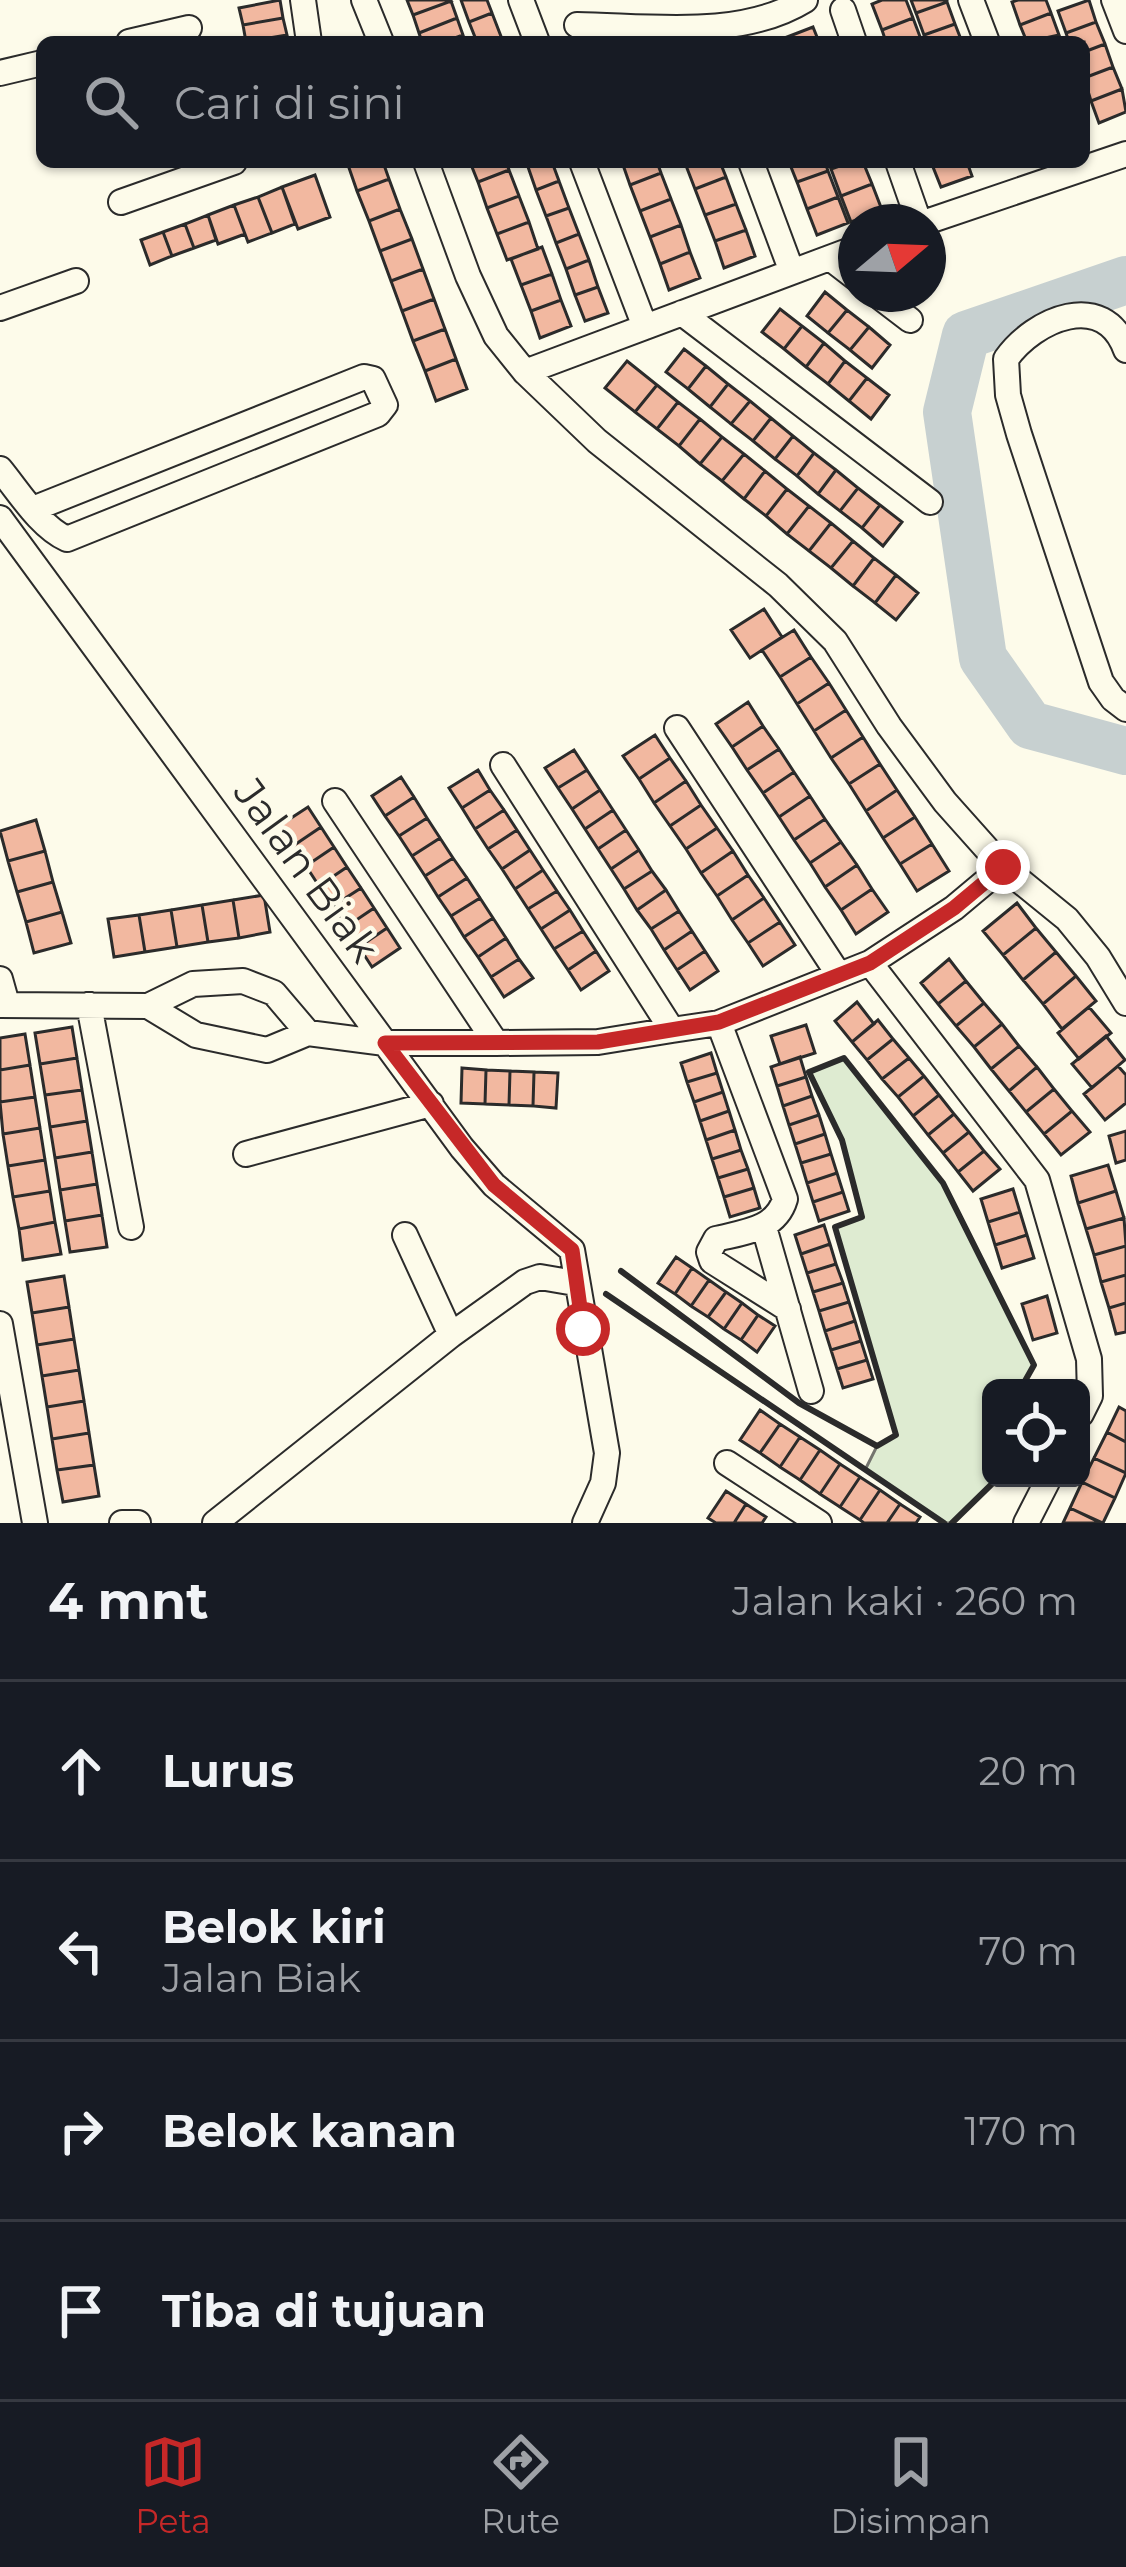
<!DOCTYPE html>
<html lang="id">
<head>
<meta charset="utf-8">
<style>
  body { margin:0; font-family:Montserrat,sans-serif; background:#20242c; color:#f1f3f6 }
  .controls { position:absolute; right:36px; bottom:36px; display:grid; overflow:hidden; border-radius:18px; box-shadow:0 3px 9px #0004 }
  .controls button { width:108px; height:108px; display:grid; place-items:center; padding:0; border:0; border-bottom:3px solid #363941; background:#171b24; color:#f1f3f6; font:60px sans-serif }
  .compass { position:absolute; left:838px; top:204px; width:108px; height:108px; border-radius:50%; background:#171b24; box-shadow:0 3px 9px #0004; rotate:71deg }
  .stop { position:absolute; width:36px; height:36px; margin:-27px; border:9px solid #c62828; border-radius:50%; background:#fff }
  .stop.end { background:#c62828; border-color:#fff; box-shadow:0 3px 12px #0008 }
  .list { margin:0; padding:0; list-style:none }
  h2 { display:flex; justify-content:space-between; align-items:center; height:156px; margin:0; padding:0 48px; font-size:51px }
  h2 small { font-size:39px; font-weight:400; color:#9ea1a6 }
  .list li { display:grid; grid-template-columns:78px 1fr auto; gap:36px; align-items:center; box-sizing:border-box; height:180px; padding:0 48px; border-top:3px solid #363941 }
  .list b { display:block; font-size:45px; white-space:nowrap }
  .list p { margin:0; font-size:39px; white-space:nowrap; color:#9ea1a6 }
  .list em { font-size:39px; font-style:normal; color:#9ea1a6 }
  .icon { flex:none; width:66px; height:66px; fill:none; stroke:currentColor; stroke-width:2; stroke-linecap:round; stroke-linejoin:round }
  .map { position:relative; flex:none; width:1126px; height:1523px; overflow:hidden }
  .search { position:absolute; background:#171b24; box-shadow:0 3px 9px #0004; left:36px; right:36px; top:36px; height:132px; display:flex; align-items:center; gap:30px; box-sizing:border-box; padding:0 42px; border-radius:18px; color:#9ea1a6; font-size:45px }
  .sheet { height:876px; background:#171b24 }
  nav { display:flex; justify-content:space-around; align-items:center; box-sizing:border-box; height:168px; border-top:3px solid #363941; background:#171b24; font-size:33px; color:#9ea1a6 }
  nav a { display:grid; justify-items:center; gap:6px }
  nav .on { color:#c62828 }
  .map>svg:first-child { display:block }
  .green { fill:#deebd1; stroke:#74746e; stroke-width:3 }
  .lines { fill:none; stroke-linecap:round; stroke-linejoin:round }
  .river { stroke:#c7d0d0; stroke-width:48 }
  .building { fill:#f2b8a0; stroke:#2b2b2b; stroke-width:3 }
  .street-casing { stroke:#2b2b2b; stroke-width:28 }
  .street { stroke:#fdfbea; stroke-width:24 }
  .wall { stroke:#2b2b2b; stroke-width:6 }
  .route { stroke:#c62828; stroke-width:15 }
  .labels { text-anchor:middle; stroke-width:9; stroke-linejoin:round; paint-order:stroke }
  .street-label { font-size:42px; fill:#2b2b2b; stroke:#fdfbea }
</style>
</head>
<body>
<div class="map">
<svg width="1126" height="1523" viewBox="0 0 1126 1523">
  <rect width="100%" height="100%" fill="#fdfbea"/>
  <path class="green" d="M844,1058L943,1183L1034,1365L1021,1388H991V1478H998L952,1523H944L865,1470L877,1446L896,1435L835,1227L862,1216L842,1140L809,1072Z"/>
  <g class="lines">
    <path class="river" d="M1126,280L966,335L947,412L983,658L1030,725L1126,751"/>
  </g>
  <path class="building" d="M280,0L283,18L243,25L239,8Z
    M407,0H450L451,1L413,15Z
    M461,0H487L492,13L469,22Z
    M882,0H906L913,18L882,30L872,4Z
    M911,0H947V2L916,13Z
    M1018,0H1046L1051,13L1020,25L1012,2Z
    M1089,0L1096,22L1066,33L1058,11Z
    M451,1L457,18L419,33L413,15Z
    M947,2L955,24L924,35L916,13Z
    M492,13L502,39L477,42L469,22Z
    M1051,13L1059,35L1027,42L1020,25Z
    M283,18L287,35L246,42L243,25Z
    M457,18L463,35L444,42H422L419,33Z
    M913,18L922,42H886L882,30Z
    M1096,22L1105,44L1084,52V42H1069L1066,33Z
    M955,24L962,42H927L924,35Z
    M813,27L819,42H783L782,39Z
    M1105,44L1113,67L1084,78V52Z
    M1113,67L1122,89L1091,101L1084,78Z
    M1122,89L1126,112L1099,123L1091,101Z
    M347,162H383L389,179L357,191Z
    M470,162H506L509,170L478,182Z
    M552,162L559,181L536,190L527,164Z
    M622,162H657L661,173L630,185Z
    M720,162L726,177L695,189L685,163Z
    M789,162H825L828,171L797,182Z
    M851,162H863L872,184L841,196L831,169Z
    M931,162H967L972,176L941,187Z
    M509,170L519,196L487,208L478,182Z
    M828,171L838,197L807,209L797,182Z
    M661,173L671,199L640,211L630,185Z
    M315,175L330,217L298,229L282,187Z
    M726,177L736,204L705,215L695,189Z
    M389,179L400,209L369,221L357,191Z
    M559,181L569,208L546,216L536,190Z
    M872,184L882,210L851,222L841,196Z
    M282,187L295,224L272,233L258,197Z
    M519,196L529,222L497,234L487,208Z
    M258,197L272,233L248,242L234,205Z
    M838,197L848,223L817,235L807,209Z
    M671,199L681,225L650,237L640,211Z
    M736,204L746,230L715,241L705,215Z
    M234,205L245,234L218,244L208,215Z
    M569,208L579,234L556,243L546,216Z
    M400,209L412,239L380,251L369,221Z
    M208,215L216,240L194,248L185,224Z
    M529,222L538,249L507,260L497,234Z
    M185,224L194,248L172,256L163,232Z
    M681,225L690,252L660,264L650,237Z
    M746,230L755,256L724,268L715,241Z
    M163,232L172,256L150,265L141,240Z
    M579,234L589,260L566,269L556,243Z
    M412,239L423,269L391,281L380,251Z
    M542,247L552,274L521,285L511,259Z
    M690,252L700,278L669,290L660,264Z
    M589,260L598,287L575,295L566,269Z
    M423,269L434,299L402,311L391,281Z
    M552,274L561,300L531,311L521,285Z
    M598,287L608,313L585,321L575,295Z
    M825,292L847,310L828,333L807,316Z
    M434,299L445,329L413,341L402,311Z
    M561,300L571,326L540,338L531,311Z
    M780,309L802,326L784,349L762,332Z
    M847,310L869,327L850,350L828,333Z
    M802,326L824,343L806,367L784,349Z
    M869,327L890,345L872,368L850,350Z
    M445,329L456,359L425,371L413,341Z
    M824,343L845,361L828,384L806,367Z
    M684,349L706,366L688,389L666,372Z
    M456,359L467,389L436,401L425,371Z
    M627,361L657,385L635,412L605,388Z
    M845,361L867,378L849,401L828,384Z
    M706,366L728,384L710,407L688,389Z
    M867,378L889,395L871,419L849,401Z
    M728,384L750,401L731,424L710,407Z
    M657,385L678,402L657,429L635,412Z
    M750,401L771,418L753,441L731,424Z
    M678,402L700,419L679,446L657,429Z
    M771,418L793,436L775,459L753,441Z
    M700,419L722,437L700,464L679,446Z
    M793,436L814,453L797,476L775,459Z
    M722,437L744,454L722,481L700,464Z
    M814,453L836,470L818,494L797,476Z
    M744,454L765,471L744,499L722,481Z
    M836,470L858,488L840,511L818,494Z
    M765,471L787,489L766,516L744,499Z
    M858,488L880,505L862,528L840,511Z
    M787,489L809,506L787,534L766,516Z
    M880,505L902,522L883,546L862,528Z
    M809,506L831,523L809,551L787,534Z
    M831,523L853,541L831,568L809,551Z
    M853,541L874,558L853,586L831,568Z
    M874,558L896,575L875,603L853,586Z
    M896,575L918,593L896,620L875,603Z
    M764,609L782,637L750,658L731,630Z
    M794,630L811,657L780,677L762,650Z
    M811,657L829,683L797,704L780,677Z
    M829,683L846,710L814,731L797,704Z
    M748,702L763,726L732,747L716,724Z
    M846,710L863,737L831,758L814,731Z
    M763,726L779,749L747,770L732,747Z
    M655,735L670,758L639,779L623,756Z
    M863,737L880,764L849,784L831,758Z
    M779,749L794,772L763,793L747,770Z
    M574,750L587,770L558,788L545,768Z
    M670,758L686,781L654,803L639,779Z
    M880,764L897,790L866,811L849,784Z
    M478,770L490,790L462,808L449,788Z
    M587,770L600,790L572,809L558,788Z
    M794,772L810,796L779,817L763,793Z
    M401,777L414,797L385,816L372,796Z
    M686,781L701,805L670,826L654,803Z
    M490,790L504,810L475,829L462,808Z
    M600,790L613,810L585,829L572,809Z
    M897,790L915,817L883,838L866,811Z
    M810,796L825,819L794,840L779,817Z
    M414,797L427,818L399,836L385,816Z
    M701,805L717,828L686,849L670,826Z
    M308,807L321,827L293,846L279,826Z
    M504,810L517,830L488,849L475,829Z
    M613,810L626,830L598,849L585,829Z
    M915,817L932,844L900,864L883,838Z
    M427,818L440,838L412,856L399,836Z
    M825,819L841,842L810,863L794,840Z
    M36,820L45,851L8,861L0,831Z
    M321,827L334,847L306,866L293,846Z
    M717,828L733,851L701,873L686,849Z
    M517,830L530,850L502,869L488,849Z
    M626,830L639,850L611,869L598,849Z
    M440,838L453,858L425,876L412,856Z
    M841,842L857,865L825,887L810,863Z
    M932,844L949,871L917,891L900,864Z
    M334,847L347,867L319,886L306,866Z
    M530,850L543,870L515,889L502,869Z
    M639,850L652,871L624,889L611,869Z
    M45,851L53,882L17,892L8,861Z
    M733,851L748,875L717,896L701,873Z
    M453,858L467,878L438,897L425,876Z
    M857,865L872,889L841,910L825,887Z
    M347,867L361,888L333,906L319,886Z
    M543,870L557,891L528,909L515,889Z
    M652,871L666,890L637,910L624,889Z
    M748,875L764,898L732,920L717,896Z
    M467,878L480,898L451,916L438,897Z
    M53,882L62,912L26,922L17,892Z
    M361,888L374,908L346,927L333,906Z
    M872,889L888,912L856,934L841,910Z
    M666,890L679,911L651,929L637,910Z
    M557,891L570,910L541,929L528,909Z
    M264,895L270,932L239,938L233,900Z
    M480,898L493,918L464,937L451,916Z
    M764,898L780,922L748,943L732,920Z
    M233,900L239,938L208,942L202,905Z
    M1017,903L1036,928L1003,955L983,931Z
    M202,905L208,942L177,947L171,910Z
    M374,908L387,928L359,947L346,927Z
    M171,910L177,947L145,952L139,915Z
    M570,910L583,931L554,949L541,929Z
    M679,911L692,931L664,950L651,929Z
    M62,912L71,943L34,953L26,922Z
    M139,915L145,952L114,957L108,919Z
    M493,918L506,938L478,957L464,937Z
    M780,922L795,945L763,966L748,943Z
    M387,928L400,948L372,967L359,947Z
    M1036,928L1056,952L1023,980L1003,955Z
    M583,931L596,951L568,970L554,949Z
    M692,931L705,951L677,970L664,950Z
    M506,938L519,959L491,977L478,957Z
    M596,951L609,971L581,990L568,970Z
    M705,951L718,971L690,990L677,970Z
    M1056,952L1076,976L1043,1004L1023,980Z
    M519,959L533,978L504,997L491,977Z
    M949,959L966,981L938,1004L921,983Z
    M1076,976L1096,1001L1062,1029L1043,1004Z
    M966,981L984,1003L956,1026L938,1004Z
    M857,1002L874,1024L852,1042L835,1021Z
    M984,1003L1002,1024L974,1047L956,1026Z
    M1089,1007L1111,1033L1079,1059L1058,1033Z
    M878,1020L893,1039L867,1060L852,1042Z
    M1002,1024L1019,1046L991,1069L974,1047Z
    M806,1025L815,1053L780,1064L771,1036Z
    M72,1027L77,1058L40,1064L35,1033Z
    M25,1034L30,1065L0,1070V1038Z
    M1106,1036L1125,1060L1092,1088L1072,1064Z
    M893,1039L909,1058L882,1079L867,1060Z
    M1019,1046L1037,1067L1009,1091L991,1069Z
    M711,1053L717,1073L687,1082L681,1063Z
    M800,1057L806,1077L777,1086L771,1067Z
    M77,1058L82,1090L45,1095L40,1064Z
    M909,1058L924,1076L898,1097L882,1079Z
    M30,1065L35,1097L0,1102V1070Z
    M1118,1066L1126,1075V1103L1105,1120L1084,1094Z
    M1037,1067L1054,1089L1026,1112L1009,1091Z
    M462,1068L486,1070L485,1104L461,1103Z
    M486,1070L510,1071L509,1105L485,1104Z
    M510,1071L534,1072L533,1106L509,1105Z
    M534,1072L558,1073L556,1108L533,1106Z
    M717,1073L723,1092L694,1102L687,1082Z
    M924,1076L939,1095L913,1116L898,1097Z
    M806,1077L812,1096L783,1106L777,1086Z
    M1054,1089L1072,1111L1044,1134L1026,1112Z
    M82,1090L87,1121L50,1127L45,1095Z
    M723,1092L729,1111L700,1121L694,1102Z
    M939,1095L954,1114L928,1135L913,1116Z
    M812,1096L819,1115L789,1125L783,1106Z
    M35,1097L40,1128L3,1134L0,1102Z
    M729,1111L735,1130L706,1140L700,1121Z
    M1072,1111L1090,1132L1061,1155L1044,1134Z
    M954,1114L969,1132L943,1153L928,1135Z
    M819,1115L825,1134L795,1144L789,1125Z
    M87,1121L92,1152L55,1158L50,1127Z
    M40,1128L45,1160L8,1166L3,1134Z
    M735,1130L741,1150L712,1159L706,1140Z
    M1126,1131V1160L1116,1163L1109,1136Z
    M969,1132L984,1151L958,1172L943,1153Z
    M825,1134L831,1154L801,1163L795,1144Z
    M741,1150L748,1169L718,1178L712,1159Z
    M984,1151L1000,1169L973,1191L958,1172Z
    M92,1152L97,1184L60,1190L55,1158Z
    M831,1154L837,1173L807,1183L801,1163Z
    M45,1160L50,1191L13,1197L8,1166Z
    M1108,1165L1116,1191L1078,1203L1071,1176Z
    M748,1169L754,1188L724,1197L718,1178Z
    M837,1173L843,1192L813,1202L807,1183Z
    M97,1184L102,1215L65,1221L60,1190Z
    M754,1188L760,1208L730,1217L724,1197Z
    M1013,1189L1020,1212L988,1222L981,1199Z
    M50,1191L55,1222L19,1229L13,1197Z
    M1116,1191L1124,1218L1086,1229L1078,1203Z
    M843,1192L849,1211L819,1221L813,1202Z
    M1020,1212L1027,1235L995,1245L988,1222Z
    M102,1215L107,1247L70,1252L65,1221Z
    M1124,1218L1126,1246L1094,1255L1086,1229Z
    M55,1222L61,1254L23,1260L19,1229Z
    M824,1225L830,1244L801,1254L795,1235Z
    M1027,1235L1034,1258L1002,1268L995,1245Z
    M830,1244L836,1264L807,1273L801,1254Z
    M1126,1246V1275L1101,1282L1094,1255Z
    M676,1257L692,1268L675,1294L658,1283Z
    M836,1264L843,1283L813,1292L807,1273Z
    M692,1268L709,1280L691,1306L675,1294Z
    M1126,1275V1303L1109,1308L1101,1282Z
    M64,1276L69,1307L32,1313L27,1282Z
    M709,1280L726,1292L708,1317L691,1306Z
    M843,1283L849,1302L819,1311L813,1292Z
    M726,1292L742,1303L724,1329L708,1317Z
    M1047,1296L1057,1333L1033,1340L1022,1304Z
    M849,1302L855,1321L825,1331L819,1311Z
    M742,1303L758,1315L741,1340L724,1329Z
    M1126,1303V1332L1116,1334L1109,1308Z
    M69,1307L74,1339L37,1345L32,1313Z
    M758,1315L775,1326L757,1352L741,1340Z
    M855,1321L861,1341L831,1350L825,1331Z
    M74,1339L79,1370L42,1376L37,1345Z
    M861,1341L867,1360L837,1369L831,1350Z
    M867,1360L873,1379L843,1388L837,1369Z
    M79,1370L84,1401L47,1407L42,1376Z
    M84,1401L89,1433L52,1439L47,1407Z
    M1119,1407L1126,1411V1442L1107,1432Z
    M760,1410L780,1424L760,1453L740,1440Z
    M780,1424L800,1437L780,1467L760,1453Z
    M1107,1432L1126,1442V1473L1094,1458Z
    M89,1433L94,1465L57,1470L52,1439Z
    M800,1437L820,1450L800,1480L780,1467Z
    M820,1450L840,1464L820,1494L800,1480Z
    M1094,1458L1126,1473L1115,1498L1082,1482Z
    M840,1464L860,1477L840,1507L820,1494Z
    M94,1465L99,1496L63,1502L57,1470Z
    M860,1477L880,1490L860,1520L840,1507Z
    M1082,1482L1115,1498L1103,1523L1070,1508Z
    M880,1490L900,1504L887,1523H864L860,1520Z
    M726,1491L746,1504L734,1523H716L708,1518Z
    M746,1504L766,1517L762,1523H734Z
    M900,1504L920,1517L916,1523H887Z
    M1070,1508L1101,1523H1063Z"/>
  <g class="lines">
    <defs>
      <path id="street" d="M303,0L309,42
        M364,0L381,42
        M521,0L537,42
        M971,0L987,42
        M1114,0L1126,31
        M843,10L854,42
        M577,25C650,26 740,40 805,0
        M129,42L189,28
        M0,73L42,63
        M426,162L468,276L496,336L525,372L597,441L778,585L835,641L889,726L945,802L1003,867L1067,919L1098,957L1126,1003
        M582,162L645,327
        M751,162L792,272
        M898,162L919,222
        M121,202L234,162
        M926,222L1126,154
        M830,258L856,278
        M876,294L910,320
        M0,308L76,281
        M682,313L930,502
        M1126,350C1104,289 1034,319 1006,359L1008,395L1019,434L1101,682L1113,699L1126,709
        M525,372L856,248
        M0,469C19,492 40,527 67,539L378,414L385,405L373,379L364,377L33,509
        M0,518L462,1148L494,1185L572,1250L607,1453L603,1483L585,1523
        M677,728L839,975
        M503,765L672,1030
        M335,801L496,1043
        M870,963L1037,1180L1089,1359L1090,1396L1081,1414
        M0,979L7,1004
        M0,1005L148,1006L193,984L243,981L274,993L308,1033
        M89,1005L131,1227
        M148,1006L196,1035L267,1050L308,1033L385,1043H496L598,1042L672,1030L719,1023L870,963L954,908L1003,867
        M719,1023L785,1199C776,1230 744,1232 716,1239L709,1252L712,1261L788,1309
        M246,1154L431,1104
        M764,1227L811,1391
        M405,1235L451,1335
        M0,1324L35,1523
        M727,1463L819,1523
        M122,1523H138
        M215,1523L451,1335L525,1282L540,1277L575,1283
        M1026,1523L1049,1478"/>
    </defs>
    <use href="#street" class="street-casing"/>
    <use href="#street" class="street"/>
    <path class="wall" d="M621,1271L799,1403L877,1446L896,1435L835,1227L862,1217L842,1140L809,1072L844,1058L943,1183L1034,1365L1021,1388
      M606,1294L944,1523
      M991,1443V1448
      M952,1523L998,1478"/>
  </g>
  <g class="lines">
    <path class="route" d="M583,1329L572,1250L494,1185L385,1043L598,1042L719,1022L870,963L954,908L1003,867"/>
  </g>
  <g class="labels">
    <g class="street-label">
      <text transform="translate(307 870) rotate(54)" y="15">Jalan Biak</text>
    </g>
  </g>
</svg>
<div class="controls">
<button><svg class="icon" aria-label="locate" viewBox="0 0 24 24"><circle cx="12" cy="12" r="6"/><path d="M12 2v4M12 18v4M2 12h4M18 12h4"/></svg></button>
</div>
<svg class="compass" viewBox="-18 -18 36 36"><path d="M0-13l5 13h-10z" fill="#e53935"/><path d="M0 13l5-13h-10z" fill="#9ea1a6"/></svg>
<div class="stop" style="left:583px;top:1329px"></div>
<div class="stop end" style="left:1003px;top:867px"></div>
<div class="search"><svg class="icon" aria-label="search" viewBox="0 0 24 24"><circle cx="10" cy="10" r="6"/><path d="M15 15l6 6"/></svg>Cari di sini</div>
</div>
<section class="sheet">
<h2>4 mnt<small>Jalan kaki · 260 m</small></h2>
<ul class="list">
<li><svg class="icon" aria-label="ahead" viewBox="0 0 24 24"><path d="M12 20V5M6 11l6-6 6 6"/></svg><div><b>Lurus</b></div><em>20 m</em></li>
<li><svg class="icon" aria-label="left" viewBox="0 0 24 24"><path d="M17 20v-9H6M10 6l-5 5 5 5"/></svg><div><b>Belok kiri</b><p>Jalan Biak</p></div><em>70 m</em></li>
<li><svg class="icon" aria-label="right" viewBox="0 0 24 24"><path d="M7 20v-9h11M14 6l5 5-5 5"/></svg><div><b>Belok kanan</b></div><em>170 m</em></li>
<li><svg class="icon" aria-label="arrive" viewBox="0 0 24 24"><path d="M6 21V4h12l-3 4 3 4H6"/></svg><div><b>Tiba di tujuan</b></div></li>
</ul>
</section>
<nav>
<a class="on"><svg class="icon" aria-label="map" viewBox="0 0 24 24"><path d="M3 6l6-2 6 2 6-2v14l-6 2-6-2-6 2zM9 4v14M15 6v14"/></svg>Peta</a>
<a><svg class="icon" aria-label="directions" viewBox="0 0 24 24"><path d="M12 3l9 9-9 9-9-9zM9 14v-3h6M13 9l2 2-2 2"/></svg>Rute</a>
<a><svg class="icon" aria-label="saved" viewBox="0 0 24 24"><path d="M7 4h10v16l-5-4-5 4z"/></svg>Disimpan</a>
</nav>
</body>
</html>
